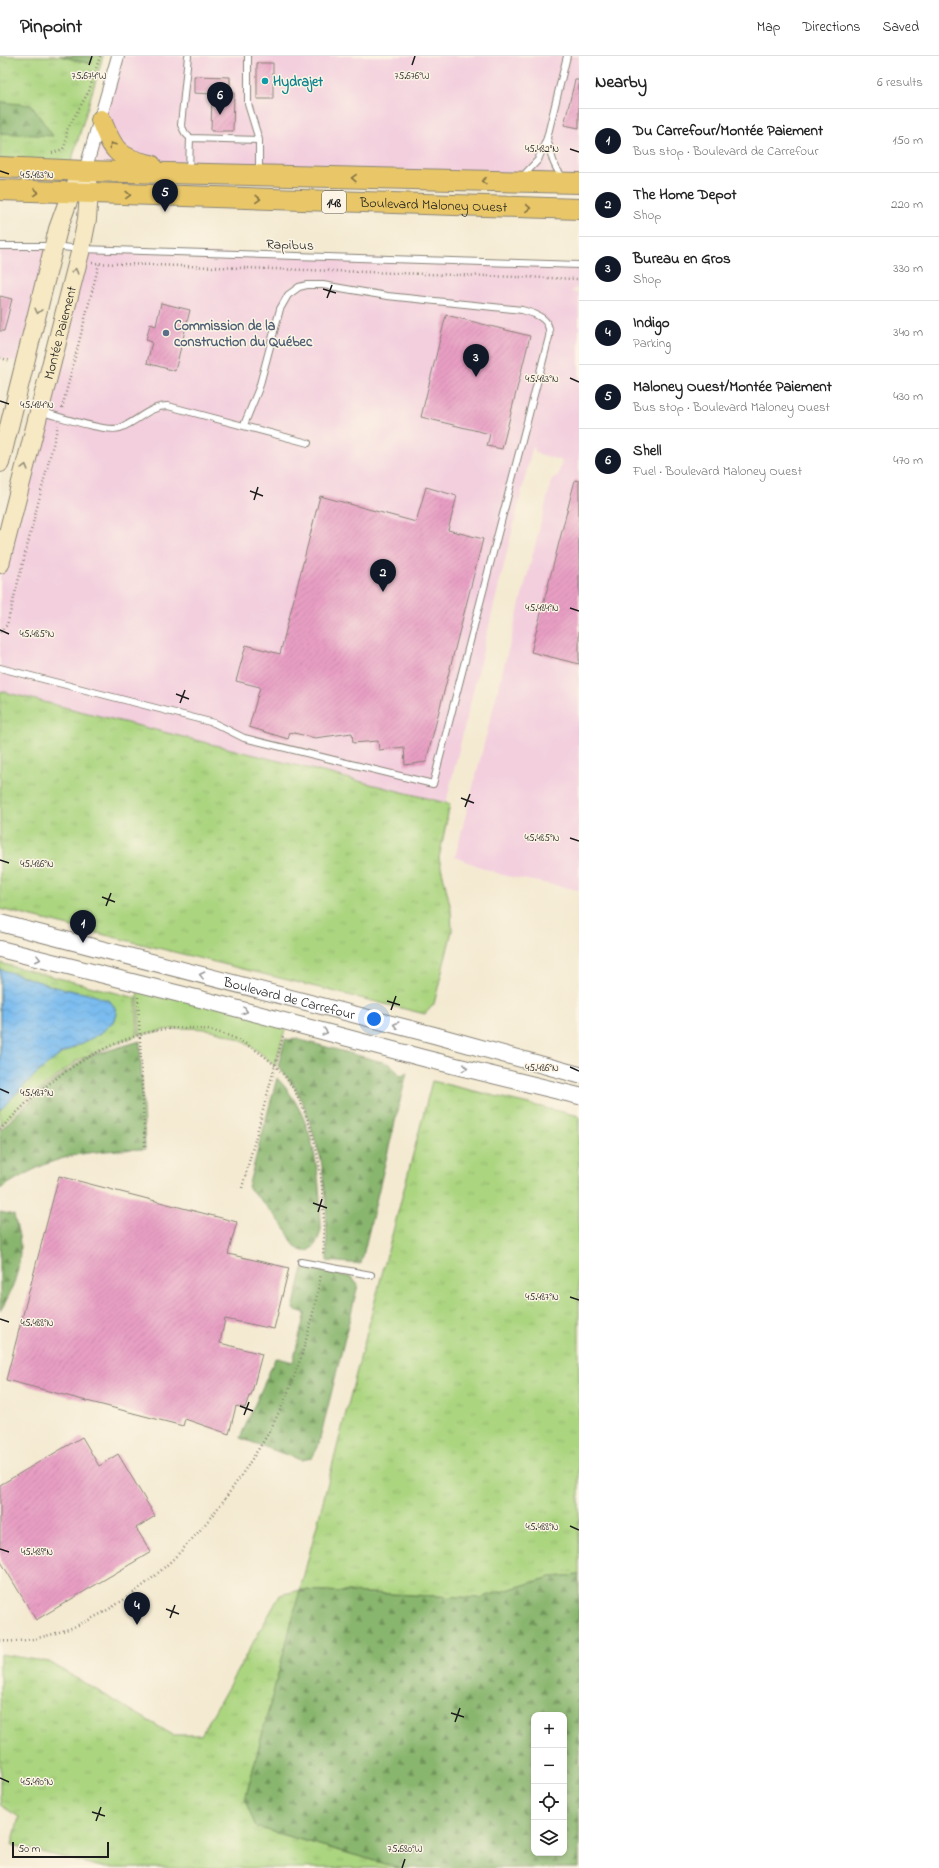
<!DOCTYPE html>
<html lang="en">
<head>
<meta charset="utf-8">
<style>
  body { margin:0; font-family:"Indie Flower",sans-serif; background:#f2f2f2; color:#222 }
  .controls { position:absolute; right:12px; bottom:12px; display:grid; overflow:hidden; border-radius:8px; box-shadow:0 2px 6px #0003 }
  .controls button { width:36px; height:36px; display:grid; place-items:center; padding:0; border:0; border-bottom:1px solid #e0e0e0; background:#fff; color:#222; font:20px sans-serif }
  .scale { position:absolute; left:12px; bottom:10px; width:97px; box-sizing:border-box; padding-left:4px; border:2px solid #1c1c1c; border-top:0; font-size:11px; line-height:14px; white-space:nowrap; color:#1c1c1c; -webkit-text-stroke:3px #fcf5e5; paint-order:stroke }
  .you { position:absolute; left:374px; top:963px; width:14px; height:14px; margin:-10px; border:3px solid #fff; border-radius:50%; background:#1a73e8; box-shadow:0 0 0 6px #1a73e833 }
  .badge { display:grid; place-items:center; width:26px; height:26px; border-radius:50%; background:#111827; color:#fff; font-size:13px; font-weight:700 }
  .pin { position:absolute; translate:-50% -33px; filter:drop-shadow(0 1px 2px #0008) }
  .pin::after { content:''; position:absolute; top:21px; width:14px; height:12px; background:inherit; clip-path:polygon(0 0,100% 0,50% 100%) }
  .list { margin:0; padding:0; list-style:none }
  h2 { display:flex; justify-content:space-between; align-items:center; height:52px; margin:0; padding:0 16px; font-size:17px }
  h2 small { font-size:13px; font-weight:400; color:#767676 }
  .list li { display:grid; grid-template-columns:26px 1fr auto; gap:12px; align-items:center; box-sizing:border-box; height:64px; padding:0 16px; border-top:1px solid #e0e0e0 }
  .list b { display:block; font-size:15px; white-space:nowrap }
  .list p { margin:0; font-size:13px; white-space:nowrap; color:#767676 }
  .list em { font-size:13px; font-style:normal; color:#767676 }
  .icon { flex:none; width:22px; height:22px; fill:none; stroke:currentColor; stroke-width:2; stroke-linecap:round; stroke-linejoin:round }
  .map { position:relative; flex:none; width:579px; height:1812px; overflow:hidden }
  header { display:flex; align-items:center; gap:24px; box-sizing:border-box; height:56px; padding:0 20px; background:#fff; border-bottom:1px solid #e0e0e0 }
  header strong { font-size:19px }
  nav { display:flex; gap:22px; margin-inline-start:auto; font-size:14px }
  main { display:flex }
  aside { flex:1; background:#fff }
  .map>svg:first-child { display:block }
  .built { fill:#f3cfde }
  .grass { fill:url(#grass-tufts); stroke:#64784e }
  .forest { fill:url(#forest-firs); stroke:#526945; fill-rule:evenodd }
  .green { fill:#acd580; stroke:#64784e }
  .water { fill:url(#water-waves); stroke:#4b6c86 }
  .building { fill:url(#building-hatch) }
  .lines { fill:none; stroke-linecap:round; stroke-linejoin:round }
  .service-casing { stroke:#888377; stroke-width:8 }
  .minor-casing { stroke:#888377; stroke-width:14 }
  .tertiary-casing { stroke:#888377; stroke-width:18 }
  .secondary-casing { stroke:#888377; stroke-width:20 }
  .primary-casing { stroke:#888377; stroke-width:22 }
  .path { stroke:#888377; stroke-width:2.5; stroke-dasharray:1 3; stroke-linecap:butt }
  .service { stroke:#fff; stroke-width:6 }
  .minor { stroke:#fff; stroke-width:12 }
  .tertiary { stroke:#fff; stroke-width:16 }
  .secondary { stroke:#f6e9c3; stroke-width:18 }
  .primary { stroke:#e9c769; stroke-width:20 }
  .oneway { stroke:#827242 }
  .oneway2 { stroke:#948d78 }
  .oneway3 { stroke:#999 }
  .ticks { fill:none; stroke:#1c1c1c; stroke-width:1.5 }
  .culture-dot { fill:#0f9aa8; stroke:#fcf5e5; stroke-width:1.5 }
  .service-dot { fill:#5c6f8a; stroke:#fcf5e5; stroke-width:1.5 }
  .labels { text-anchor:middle; stroke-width:3; stroke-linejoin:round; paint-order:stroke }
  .shield { fill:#fcf5e5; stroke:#5f5d58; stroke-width:1 }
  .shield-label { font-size:13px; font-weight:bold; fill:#1c1c1c }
  .culture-label { font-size:14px; font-weight:bold; fill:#0d838f; stroke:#fcf5e5; text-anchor:start }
  .street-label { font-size:14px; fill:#1c1c1c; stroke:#fcf5e5 }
  .service-label { font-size:14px; font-weight:bold; fill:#4e5e75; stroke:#fcf5e5; text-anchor:start }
  .ticks-label { font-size:10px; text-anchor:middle; fill:#1c1c1c; stroke:#fcf5e5; stroke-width:3; stroke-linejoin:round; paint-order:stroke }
</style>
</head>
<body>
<header>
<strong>Pinpoint</strong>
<nav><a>Map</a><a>Directions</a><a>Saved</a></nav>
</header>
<main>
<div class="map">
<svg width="579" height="1812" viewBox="0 0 579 1812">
  <defs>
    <pattern id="grass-tufts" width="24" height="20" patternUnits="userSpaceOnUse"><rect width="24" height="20" fill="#acd580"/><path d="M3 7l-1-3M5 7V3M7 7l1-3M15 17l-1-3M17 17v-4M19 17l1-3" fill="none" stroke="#93b66e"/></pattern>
    <pattern id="forest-firs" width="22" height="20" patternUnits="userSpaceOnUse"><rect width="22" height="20" fill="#89b66e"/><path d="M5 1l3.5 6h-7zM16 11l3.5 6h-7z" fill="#6f935a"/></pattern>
    <pattern id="water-waves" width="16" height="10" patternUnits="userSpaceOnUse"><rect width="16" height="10" fill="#7abcef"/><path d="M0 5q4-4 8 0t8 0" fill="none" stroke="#69a1cc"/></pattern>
    <pattern id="building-hatch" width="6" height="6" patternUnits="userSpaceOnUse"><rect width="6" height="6" fill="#e89ec3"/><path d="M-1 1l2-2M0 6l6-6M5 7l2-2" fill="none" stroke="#c688a7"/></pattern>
  </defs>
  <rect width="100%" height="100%" fill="#fcf5e5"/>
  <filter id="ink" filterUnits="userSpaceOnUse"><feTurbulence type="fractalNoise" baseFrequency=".025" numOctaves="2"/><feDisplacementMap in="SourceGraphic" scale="8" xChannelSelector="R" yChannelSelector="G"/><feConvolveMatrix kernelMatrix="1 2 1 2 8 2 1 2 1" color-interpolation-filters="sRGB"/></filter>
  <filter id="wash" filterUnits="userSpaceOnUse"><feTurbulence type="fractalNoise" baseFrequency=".012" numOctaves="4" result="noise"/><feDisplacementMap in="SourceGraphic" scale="16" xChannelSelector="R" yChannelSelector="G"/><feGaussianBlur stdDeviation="0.9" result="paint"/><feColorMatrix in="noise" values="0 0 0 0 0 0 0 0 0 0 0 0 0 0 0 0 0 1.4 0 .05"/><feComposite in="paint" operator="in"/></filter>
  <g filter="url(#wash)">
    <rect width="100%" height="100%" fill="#f4ead2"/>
    <path class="built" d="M118,0H579V127L85,115Z
      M0,190H53L17,306L0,302Z
      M81,193L579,209V230L571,236L579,237V834L502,819L455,801L552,423L558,419L562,405L536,397L533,389L445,751L0,638V508Z"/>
    <path class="grass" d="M0,0H103L71,107L0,108Z
      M0,635L450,748L439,802L451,853L452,875L434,948L425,958L0,853Z
      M0,907L136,942L138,979L80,1003L28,1043L0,1071Z
      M432,1025L579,1060V1519L551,1521L480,1542L300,1534L245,1744L256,1771L400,1812H106L12,1789L19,1761L0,1749V1598L49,1606L173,1679H201L280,1539L300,1534Z"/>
    <path class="forest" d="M60,0H93L91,8Z
      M0,46L31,49L53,80L0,77Z
      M293,982L390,1008L401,1020L407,1016L361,1208L327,1205L326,1141L321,1103L305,1052L295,1032L278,1010L285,983L293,984Z
      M140,985L145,1093C82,1095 54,1098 0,1133V1074L35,1040L86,1001Z
      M277,1022C316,1062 320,1120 321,1173C319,1184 311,1203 297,1192C293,1189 287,1175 284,1171C273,1156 260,1144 248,1131Z
      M0,1156L14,1159C16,1169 20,1180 20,1190C21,1212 12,1237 0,1255Z
      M303,1212L351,1221L358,1229L318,1391L312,1402L301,1404L240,1382L275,1303L278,1302L293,1306L305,1257L293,1253Z
      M579,1519V1812H400L256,1771L245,1744L300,1534L480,1542L551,1521ZM534,1659H564V1797H534Z"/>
    <path class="green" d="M137,927L287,966L275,1010C233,969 194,966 140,979Z"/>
    <path class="water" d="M0,913L55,931L93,939L110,945L115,952L117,958L115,964L100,978L61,998L37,1017L0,1054Z"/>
    <g id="blocks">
      <path class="building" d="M257,7H273V43H257Z
        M194,20L230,21V37H234L233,75H211L212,38L194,37Z
        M575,24H579V72L564,69Z
        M0,240L12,243L4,275H0Z
        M161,247L190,254L175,315L147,307L152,286L146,284L150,268L156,270Z
        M446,259L530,280L502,393L487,390L490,378L421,361Z
        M575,424L579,425V608L531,596Z
        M426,431L457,440L448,474L483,483L426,706L405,709L404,691L379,694L378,685L353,687L352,677L315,682L290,676L288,683L249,671L260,631L236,625L246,589L280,598L320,440L416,466Z
        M59,1120L237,1166L228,1198L289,1212L274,1273L225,1263L220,1287L262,1298L251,1340H249L245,1352L236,1350L229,1378L185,1363L183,1370L6,1324Z
        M82,1381L99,1410L118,1398L155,1460L136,1472L151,1496L36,1564L0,1504V1429Z"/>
    </g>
  </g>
  <g filter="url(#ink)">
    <use href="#blocks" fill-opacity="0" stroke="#888377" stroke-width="1"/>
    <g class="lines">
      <defs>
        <path id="service" d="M188,0L181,69L185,77L190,82L189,114
          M248,0V48L259,84V118
          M190,82L259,84
          M547,82C551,96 552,111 564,122
          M523,120L538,104L547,82L567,0
          M0,190H53L81,193L579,209
          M42,356C58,360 106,377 120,372C137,366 149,350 168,350L308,387
          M0,612L214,667L244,682L433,728L549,281C552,263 537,258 522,254L387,240L323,229H307L299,231L288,239L280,253L259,332L244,369
          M301,1206L371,1219"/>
        <path id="minor" d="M85,115L118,0"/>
        <g id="tertiary">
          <path id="s1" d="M0,867L434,979L579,1019"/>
          <path d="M0,893L216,947L427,1003L579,1040"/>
        </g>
        <g id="secondary">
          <path d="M0,407L58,173L71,137L78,125"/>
          <path id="s2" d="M0,508L81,193L87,163L89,137L85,115"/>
        </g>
        <g id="primary">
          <path d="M101,64C113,94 118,103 151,109"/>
          <path d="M0,111L85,115L579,127"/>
          <path id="s3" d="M0,134L579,153"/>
        </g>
      </defs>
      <use href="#service" class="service-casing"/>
      <use href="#minor" class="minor-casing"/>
      <use href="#tertiary" class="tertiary-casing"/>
      <use href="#secondary" class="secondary-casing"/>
      <use href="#primary" class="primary-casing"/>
      <path class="path" d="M52,97L63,93L66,86L67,74L89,35L100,0
        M92,207L579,223
        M0,302L11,305
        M62,352L99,208
        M0,576L7,569L58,369
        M138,941L145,1093
        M0,1074C55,1012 159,940 244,987C260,996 279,1010 289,1026C322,1075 326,1144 323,1201
        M242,1132L283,980
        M0,1585C24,1587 49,1580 71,1572C149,1540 205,1476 250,1406C259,1392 269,1378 276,1362C299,1317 312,1268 321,1218"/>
      <use href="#service" class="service"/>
      <use href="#minor" class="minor"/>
      <use href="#tertiary" class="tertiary"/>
      <use href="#secondary" class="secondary"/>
      <use href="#primary" class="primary"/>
    </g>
    <defs><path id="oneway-chevron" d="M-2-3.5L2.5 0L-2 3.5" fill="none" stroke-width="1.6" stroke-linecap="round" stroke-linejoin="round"/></defs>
    <g class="oneway">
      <use href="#oneway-chevron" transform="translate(112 89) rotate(-123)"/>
      <use href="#oneway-chevron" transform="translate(354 122) rotate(-178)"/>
      <use href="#oneway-chevron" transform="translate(484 125) rotate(-179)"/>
      <use href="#oneway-chevron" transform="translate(36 136) rotate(2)"/>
      <use href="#oneway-chevron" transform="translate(128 139) rotate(2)"/>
      <use href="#oneway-chevron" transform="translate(258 143) rotate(2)"/>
      <use href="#oneway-chevron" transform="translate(528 152) rotate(2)"/>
    </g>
    <g class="oneway2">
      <use href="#oneway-chevron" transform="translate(75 215) rotate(-75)"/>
      <use href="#oneway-chevron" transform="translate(38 255) rotate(103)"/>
      <use href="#oneway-chevron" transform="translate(25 411) rotate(-75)"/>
    </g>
    <g class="oneway3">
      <use href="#oneway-chevron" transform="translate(38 903) rotate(14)"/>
      <use href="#oneway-chevron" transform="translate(202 919) rotate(-166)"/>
      <use href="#oneway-chevron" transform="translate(245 955) rotate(15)"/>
      <use href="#oneway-chevron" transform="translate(396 969) rotate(-166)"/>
      <use href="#oneway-chevron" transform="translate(325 976) rotate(15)"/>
      <use href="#oneway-chevron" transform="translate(465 1012) rotate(13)"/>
    </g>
  </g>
  <path class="ticks" d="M89,9L92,0M412,9L415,0M570,93L579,96M0,115L9,118M323,233L336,237M327,242L332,229M570,322L579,326M0,345L9,348M250,435L263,440M254,444L258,431M570,552L579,555M0,574L9,578M176,638L189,643M180,647L185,634M461,742L474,747M465,751L470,738M570,782L579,785M0,804L9,807M102,841L115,846M106,850L111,837M387,945L400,949M391,954L396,940M570,1011L579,1015M0,1033L9,1037M313,1147L327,1152M318,1156L322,1143M570,1241L579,1244M0,1263L9,1266M240,1350L253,1355M244,1359L249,1346M570,1470L579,1474M0,1493L9,1496M166,1553L179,1558M170,1562L175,1549M451,1657L464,1661M455,1666L460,1652M0,1722L9,1726M92,1756L105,1760M96,1765L101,1751M402,1812L405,1803"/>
  <circle class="culture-dot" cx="265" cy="25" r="4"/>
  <circle class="service-dot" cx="166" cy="277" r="4"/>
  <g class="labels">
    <rect class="shield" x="322" y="135" width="24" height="22" rx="3"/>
    <g class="shield-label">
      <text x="334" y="151">148</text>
    </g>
    <g class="culture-label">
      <text x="273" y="30">Hydrajet</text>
    </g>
    <g class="street-label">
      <text dy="5" stroke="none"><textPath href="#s3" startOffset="434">Boulevard Maloney Ouest</textPath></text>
      <text transform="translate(290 188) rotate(2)" y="5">Rapibus</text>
      <text dy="5" stroke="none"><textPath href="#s2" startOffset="239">Montée Paiement</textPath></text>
      <text dy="5" stroke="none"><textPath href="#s1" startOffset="299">Boulevard de Carrefour</textPath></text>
    </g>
    <g class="service-label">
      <text x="174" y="274">Commission de la<tspan x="174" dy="16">construction du Québec</tspan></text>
    </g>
  </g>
  <g class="ticks-label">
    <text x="89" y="23">75.674°W</text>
    <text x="412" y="23">75.676°W</text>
    <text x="542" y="96">45.482°N</text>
    <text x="37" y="122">45.483°N</text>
    <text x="542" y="326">45.483°N</text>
    <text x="37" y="352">45.484°N</text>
    <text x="542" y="555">45.484°N</text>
    <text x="37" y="581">45.485°N</text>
    <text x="542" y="785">45.485°N</text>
    <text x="37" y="811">45.486°N</text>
    <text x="542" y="1015">45.486°N</text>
    <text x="37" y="1040">45.487°N</text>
    <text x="542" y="1244">45.487°N</text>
    <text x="37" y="1270">45.488°N</text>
    <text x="542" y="1474">45.488°N</text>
    <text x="37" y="1499">45.489°N</text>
    <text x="37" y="1729">45.490°N</text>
    <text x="405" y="1796">75.680°W</text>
  </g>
</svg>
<div class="controls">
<button>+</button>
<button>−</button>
<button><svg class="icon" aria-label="locate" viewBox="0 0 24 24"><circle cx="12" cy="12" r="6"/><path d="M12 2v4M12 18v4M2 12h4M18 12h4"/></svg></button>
<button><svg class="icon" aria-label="layers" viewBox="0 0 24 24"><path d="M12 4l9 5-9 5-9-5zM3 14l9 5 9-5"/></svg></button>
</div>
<div class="scale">50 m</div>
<div class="you"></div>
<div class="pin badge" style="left:83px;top:887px">1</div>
<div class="pin badge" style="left:383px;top:536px">2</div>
<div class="pin badge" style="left:476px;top:321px">3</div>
<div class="pin badge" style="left:137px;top:1569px">4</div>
<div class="pin badge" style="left:165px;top:156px">5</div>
<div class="pin badge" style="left:220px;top:59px">6</div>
</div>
<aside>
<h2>Nearby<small>6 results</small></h2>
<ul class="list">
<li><span class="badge">1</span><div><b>Du Carrefour/Montée Paiement</b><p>Bus stop · Boulevard de Carrefour</p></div><em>150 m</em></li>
<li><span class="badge">2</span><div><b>The Home Depot</b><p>Shop</p></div><em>220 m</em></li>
<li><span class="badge">3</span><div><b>Bureau en Gros</b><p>Shop</p></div><em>330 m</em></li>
<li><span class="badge">4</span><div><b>Indigo</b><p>Parking</p></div><em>340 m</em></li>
<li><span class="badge">5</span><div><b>Maloney Ouest/Montée Paiement</b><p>Bus stop · Boulevard Maloney Ouest</p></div><em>430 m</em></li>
<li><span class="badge">6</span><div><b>Shell</b><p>Fuel · Boulevard Maloney Ouest</p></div><em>470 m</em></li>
</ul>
</aside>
</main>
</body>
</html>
